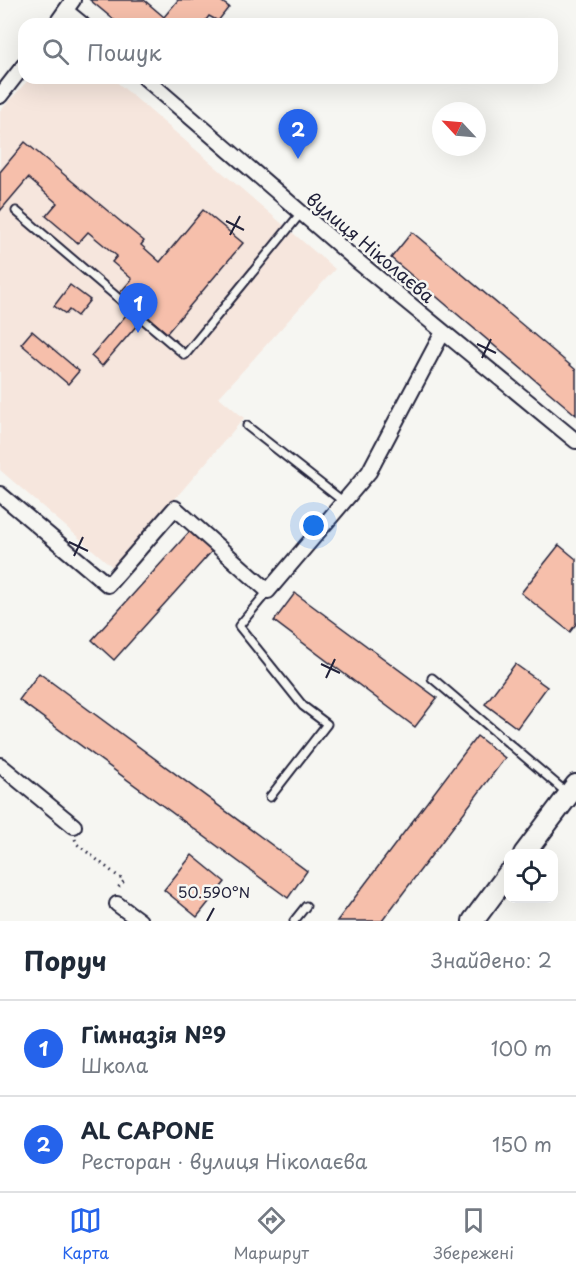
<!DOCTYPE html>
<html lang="uk">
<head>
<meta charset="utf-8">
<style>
  body { margin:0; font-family:"Playpen Sans",sans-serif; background:#f6f6f7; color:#1f2937 }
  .controls { position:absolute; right:18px; bottom:18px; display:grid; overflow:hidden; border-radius:12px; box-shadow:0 6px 24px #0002 }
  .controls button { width:54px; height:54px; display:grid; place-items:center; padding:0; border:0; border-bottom:2px solid #e0e1e3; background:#fff; color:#1f2937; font:30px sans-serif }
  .compass { position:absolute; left:432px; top:102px; width:54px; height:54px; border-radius:50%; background:#fff; box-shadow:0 6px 24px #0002; rotate:296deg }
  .you { position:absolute; left:314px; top:526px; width:21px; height:21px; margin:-15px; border:4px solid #fff; border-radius:50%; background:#1a73e8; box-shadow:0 0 0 9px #1a73e833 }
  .badge { display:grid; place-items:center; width:39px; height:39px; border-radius:50%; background:#2563eb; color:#fff; font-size:20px; font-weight:700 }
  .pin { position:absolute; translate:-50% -50px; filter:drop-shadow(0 2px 3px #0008) }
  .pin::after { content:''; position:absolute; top:32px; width:21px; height:18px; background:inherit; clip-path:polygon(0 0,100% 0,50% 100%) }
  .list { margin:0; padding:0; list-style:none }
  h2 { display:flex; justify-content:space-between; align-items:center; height:78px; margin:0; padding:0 24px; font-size:26px }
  h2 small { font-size:20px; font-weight:400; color:#747a83 }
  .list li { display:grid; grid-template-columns:39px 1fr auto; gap:18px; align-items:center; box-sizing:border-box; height:96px; padding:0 24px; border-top:2px solid #e0e1e3 }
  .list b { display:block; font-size:22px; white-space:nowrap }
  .list p { margin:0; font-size:20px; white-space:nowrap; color:#747a83 }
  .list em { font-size:20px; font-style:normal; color:#747a83 }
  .icon { flex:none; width:33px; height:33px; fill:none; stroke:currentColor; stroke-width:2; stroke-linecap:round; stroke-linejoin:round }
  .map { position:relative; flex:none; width:576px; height:921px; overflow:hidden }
  .search { position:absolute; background:#fff; box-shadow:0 6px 24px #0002; left:18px; right:18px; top:18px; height:66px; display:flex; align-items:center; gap:15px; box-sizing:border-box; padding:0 21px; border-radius:18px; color:#747a83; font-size:22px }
  .sheet { height:270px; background:#fff }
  nav { display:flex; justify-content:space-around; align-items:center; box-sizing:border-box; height:84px; border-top:2px solid #e0e1e3; background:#fff; font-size:16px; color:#747a83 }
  nav a { display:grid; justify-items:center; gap:3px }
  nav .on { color:#2563eb }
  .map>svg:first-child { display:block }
  .built { fill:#f6e6dd }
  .building { fill:#f6bfab; stroke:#22223b; stroke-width:1.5 }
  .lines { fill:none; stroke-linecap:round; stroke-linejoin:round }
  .lane-casing { stroke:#22223b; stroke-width:11 }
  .street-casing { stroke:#22223b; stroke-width:18 }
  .secondary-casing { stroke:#22223b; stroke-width:24 }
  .path { stroke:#22223b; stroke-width:3; stroke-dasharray:1.5 4.5; stroke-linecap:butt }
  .lane { stroke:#f6f6f2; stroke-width:7 }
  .street { stroke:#f6f6f2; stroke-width:14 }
  .secondary { stroke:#f6f6f2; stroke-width:20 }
  .ticks { fill:none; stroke:#22223b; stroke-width:2 }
  .labels { text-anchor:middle; stroke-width:5; stroke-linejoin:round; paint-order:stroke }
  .street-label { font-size:18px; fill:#22223b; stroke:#f6f6f2 }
  .ticks-label { font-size:15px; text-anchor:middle; fill:#22223b; stroke:#f6f6f2; stroke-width:5; stroke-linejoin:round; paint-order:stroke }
</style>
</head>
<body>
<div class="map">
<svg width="576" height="921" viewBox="0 0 576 921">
  <rect width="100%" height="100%" fill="#f6f6f2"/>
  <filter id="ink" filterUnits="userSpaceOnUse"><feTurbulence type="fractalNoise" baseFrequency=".0167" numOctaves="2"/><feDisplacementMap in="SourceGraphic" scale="12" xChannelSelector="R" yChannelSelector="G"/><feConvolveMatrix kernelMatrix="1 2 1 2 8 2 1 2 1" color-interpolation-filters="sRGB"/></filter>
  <g filter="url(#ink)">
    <path class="built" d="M30,78H112L335,269L219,397L244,418L115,569L0,470V111Z"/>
    <path class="building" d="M90,0H144L164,17L178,0H219L229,7L218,21L209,16L203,24H119Z
      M25,142L144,241L141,245L160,262L203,210L243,243L167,333L120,293L132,279L112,262L117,256L88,232L78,243L46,216L57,203L28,178L0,211V172Z
      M412,232L576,370V415L391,258Z
      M70,285L90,300L77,316L69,310L66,314L54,306Z
      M127,314L138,324L102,366L91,356Z
      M32,331L79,371L68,384L21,344Z
      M190,531L212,551L114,660L92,640Z
      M559,545L576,559V624L570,632L521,593Z
      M295,593L437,698L415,727L274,621Z
      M515,664L547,687L517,728L485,704Z
      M39,673L307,871L288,898L19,700Z
      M477,736L505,758L382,921H337Z
      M192,855L225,882L197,917L164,890Z"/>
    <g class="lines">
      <defs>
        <path id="lane" d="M16,211L185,355L301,213
          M247,426L344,502
          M268,591L239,626L303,706L327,724L270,797
          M432,678L567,793
          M294,921L306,906"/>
        <path id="street" d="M66,11L82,24
          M56,24L73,0
          M145,78L356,260L576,441
          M0,96L24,65
          M0,494L108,585L175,508L268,591L369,472L443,332
          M0,765L74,826
          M117,904L140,921"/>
        <path id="secondary" d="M524,854L576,785
          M473,921L508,874"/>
      </defs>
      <use href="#lane" class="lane-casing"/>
      <use href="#street" class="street-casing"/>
      <use href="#secondary" class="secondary-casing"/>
      <path class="path" d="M75,839L77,844L124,881L116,890"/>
      <use href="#lane" class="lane"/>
      <use href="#street" class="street"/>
      <use href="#secondary" class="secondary"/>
    </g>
  </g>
  <path class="ticks" d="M226,221L244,230M230,235L240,216M477,344L496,353M482,358L491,339M69,542L88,551M74,556L83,537M321,664L340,673M326,678L335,659M207,921L214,908"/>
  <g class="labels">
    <g class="street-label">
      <text transform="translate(370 248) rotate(40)" y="6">вулиця Ніколаєва</text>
    </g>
  </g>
  <g class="ticks-label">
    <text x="214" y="898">50.590°N</text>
  </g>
</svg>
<div class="controls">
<button><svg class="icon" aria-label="locate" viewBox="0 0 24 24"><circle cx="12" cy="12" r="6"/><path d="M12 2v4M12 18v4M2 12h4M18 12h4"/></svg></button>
</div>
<svg class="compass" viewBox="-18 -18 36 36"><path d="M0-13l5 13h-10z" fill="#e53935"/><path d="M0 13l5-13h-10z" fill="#747a83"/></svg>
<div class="you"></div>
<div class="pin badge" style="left:138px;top:333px">1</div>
<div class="pin badge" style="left:298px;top:159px">2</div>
<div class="search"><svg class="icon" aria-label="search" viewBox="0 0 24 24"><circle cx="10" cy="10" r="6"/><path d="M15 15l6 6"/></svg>Пошук</div>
</div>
<section class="sheet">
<h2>Поруч<small>Знайдено: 2</small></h2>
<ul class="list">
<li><span class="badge">1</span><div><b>Гімназія №9</b><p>Школа</p></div><em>100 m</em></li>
<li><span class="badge">2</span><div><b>AL CAPONE</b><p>Ресторан · вулиця Ніколаєва</p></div><em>150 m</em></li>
</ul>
</section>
<nav>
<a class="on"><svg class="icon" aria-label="map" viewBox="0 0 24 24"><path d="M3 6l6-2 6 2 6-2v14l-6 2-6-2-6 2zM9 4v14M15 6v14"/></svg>Карта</a>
<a><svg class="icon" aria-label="directions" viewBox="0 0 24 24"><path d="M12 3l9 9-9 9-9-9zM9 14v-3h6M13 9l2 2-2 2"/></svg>Маршрут</a>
<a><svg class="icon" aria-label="saved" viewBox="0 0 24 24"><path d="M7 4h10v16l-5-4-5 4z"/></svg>Збережені</a>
</nav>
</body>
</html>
